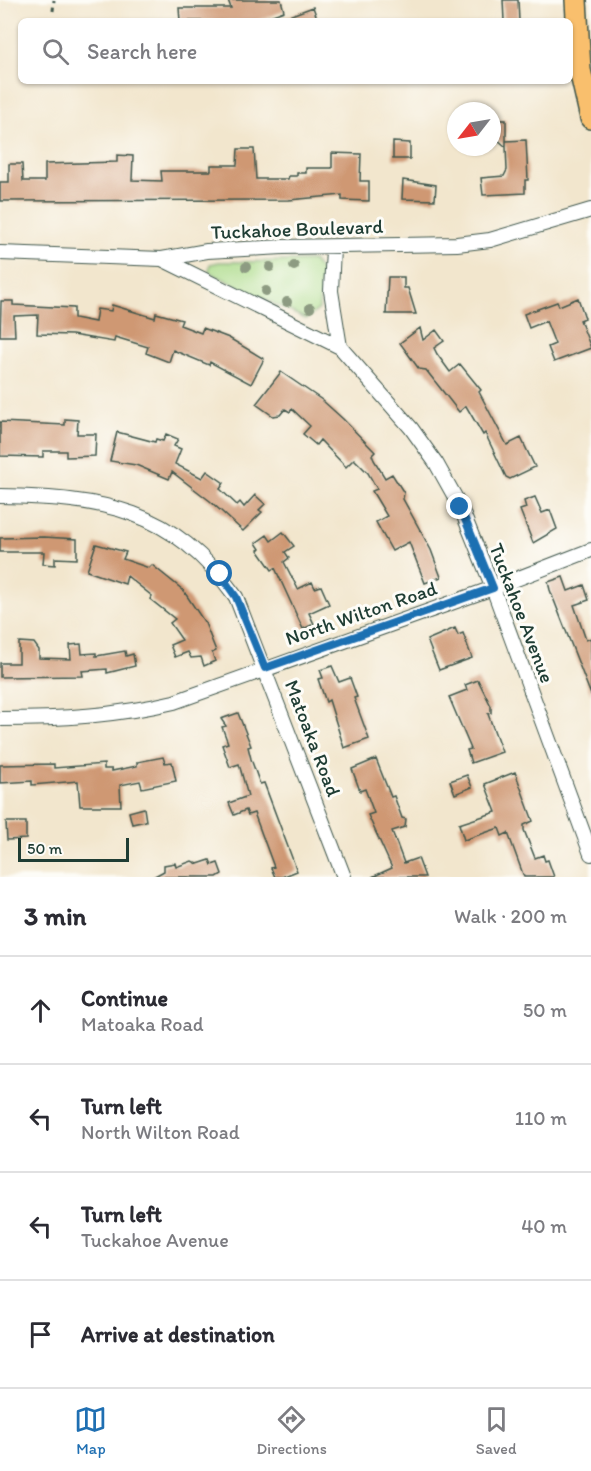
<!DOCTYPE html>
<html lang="en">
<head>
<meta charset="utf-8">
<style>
  body { margin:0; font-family:Itim,sans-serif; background:#f2f2f3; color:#2b2b33 }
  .compass { position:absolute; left:447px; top:102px; width:54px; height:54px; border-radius:50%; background:#fff; box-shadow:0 2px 4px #0004; rotate:239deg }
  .scale { position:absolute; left:18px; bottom:15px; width:111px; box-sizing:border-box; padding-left:6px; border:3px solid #1f3d34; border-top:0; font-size:16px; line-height:21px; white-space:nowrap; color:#1f3d34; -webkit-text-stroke:4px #fdfcf7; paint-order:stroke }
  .stop { position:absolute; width:18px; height:18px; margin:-14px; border:4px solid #1f6fb2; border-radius:50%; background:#fff }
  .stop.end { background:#1f6fb2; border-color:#fff; box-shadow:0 2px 6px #0008 }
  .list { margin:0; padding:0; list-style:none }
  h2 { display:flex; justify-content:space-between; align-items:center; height:78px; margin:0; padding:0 24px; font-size:26px }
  h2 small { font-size:20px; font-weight:400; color:#7c7c81 }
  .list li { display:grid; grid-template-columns:39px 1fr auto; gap:18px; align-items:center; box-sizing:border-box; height:108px; padding:0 24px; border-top:2px solid #e1e1e2 }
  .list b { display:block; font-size:22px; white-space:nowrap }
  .list p { margin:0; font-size:20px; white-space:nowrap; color:#7c7c81 }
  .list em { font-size:20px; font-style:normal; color:#7c7c81 }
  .icon { flex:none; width:33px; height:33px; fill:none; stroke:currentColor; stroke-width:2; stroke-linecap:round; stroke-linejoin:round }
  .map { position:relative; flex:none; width:591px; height:877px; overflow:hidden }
  .search { position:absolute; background:#fff; box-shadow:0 2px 4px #0004; left:18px; right:18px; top:18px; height:66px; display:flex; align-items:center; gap:15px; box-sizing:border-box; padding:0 21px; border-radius:9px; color:#7c7c81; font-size:22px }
  .sheet { height:510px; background:#fff }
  nav { display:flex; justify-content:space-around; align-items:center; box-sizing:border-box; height:84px; border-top:2px solid #e1e1e2; background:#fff; font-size:16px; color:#7c7c81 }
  nav a { display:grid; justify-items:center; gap:3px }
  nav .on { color:#1f6fb2 }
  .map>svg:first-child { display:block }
  .green { fill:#abdb89; stroke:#658c5e; stroke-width:1.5 }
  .building { fill:#cf9873 }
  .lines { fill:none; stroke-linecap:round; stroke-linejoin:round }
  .minor-casing { stroke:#3f564b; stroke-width:16 }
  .primary-casing { stroke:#3f564b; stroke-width:24 }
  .path { stroke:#3f564b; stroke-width:3; stroke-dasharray:4.5 4.5; stroke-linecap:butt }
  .minor { stroke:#fff; stroke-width:14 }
  .primary { stroke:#f9bf6d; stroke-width:21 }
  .tree { fill:#8d9b82 }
  .route { stroke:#1f6fb2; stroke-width:8 }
  .labels { text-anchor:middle; stroke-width:6; stroke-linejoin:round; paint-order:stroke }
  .street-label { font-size:20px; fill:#1f3d34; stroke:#fdfcf7 }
</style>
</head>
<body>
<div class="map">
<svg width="591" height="877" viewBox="0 0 591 877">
  <rect width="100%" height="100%" fill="#fdfcf7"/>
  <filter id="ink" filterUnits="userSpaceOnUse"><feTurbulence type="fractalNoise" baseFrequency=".0167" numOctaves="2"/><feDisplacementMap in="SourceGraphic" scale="12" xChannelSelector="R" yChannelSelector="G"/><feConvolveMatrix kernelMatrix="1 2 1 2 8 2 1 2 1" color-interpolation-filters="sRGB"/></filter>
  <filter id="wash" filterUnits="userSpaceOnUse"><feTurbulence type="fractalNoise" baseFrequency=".008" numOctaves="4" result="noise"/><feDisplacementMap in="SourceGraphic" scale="24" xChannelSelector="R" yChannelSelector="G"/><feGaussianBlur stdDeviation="1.35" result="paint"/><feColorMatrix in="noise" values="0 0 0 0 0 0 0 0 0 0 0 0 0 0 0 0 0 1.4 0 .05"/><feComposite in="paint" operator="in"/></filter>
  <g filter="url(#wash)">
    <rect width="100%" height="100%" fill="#f2e6cd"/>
    <path class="green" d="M313,261L321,271L319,309L306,319L209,272L210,264L219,262Z"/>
    <g id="blocks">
      <path class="building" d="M228,0H281L284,11L256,21H180L179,8H231Z
        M503,0H518L519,21H504Z
        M313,7L318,21H278V20Z
        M492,120H506V146V141L526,140L528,180H525V193L483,195L481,178L504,176L507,170L506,147L497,139H492Z
        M393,142L410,143V159H393Z
        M238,149H254L256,179H288L289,176H297V173H306V168H332V153L361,154L360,181H369V201L342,200V195L289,200L0,201V182H9V164H22L23,181H45V164L117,162V155L133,156L132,180L162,181L161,171H211V165H237Z
        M403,180L436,185L435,200L402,199Z
        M388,277H404V288H408L416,314H386Z
        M578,298L585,318L580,320L591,348L554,362L548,347L555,344L546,321L529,328L524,314L557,302L559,306Z
        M1,301H13V305L74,308V318L95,322L97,309L111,311L112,305L155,318L156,313L182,320L180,325L201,333L203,328L229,338L264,359L251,384L210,362L209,365L173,350L169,362L146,353L148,347L115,337L114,342L72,335L37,334L38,315L14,316L15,336H0Z
        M420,328L423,340L436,330L444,341L434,348L437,354L450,372L460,364L481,390L479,392L507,445L521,438L535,467L510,479L506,477L485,433L483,435L466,406L459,412L426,370L419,369L400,343Z
        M281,372L322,400L343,419L375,452L372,455L374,460L385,478L392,474L404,493L403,499L431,550L441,577L425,583L409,542L392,551L376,522L387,516L372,491L377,489L368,473L354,459L346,467L320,440L316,445L303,434L310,426L292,409L290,412L285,409L280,415L273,416L256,404Z
        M65,419L78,420L77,434H96L95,456L66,457V451H43V457L0,456V422L65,425Z
        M117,432L155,442L156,439L163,441L166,434L178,439L174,446L181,449L175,464L202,478L207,471L224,483L220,489L237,505L240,502L244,507L255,495L265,504L259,510L262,512L243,531L210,501L172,472L169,479L136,465L110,461Z
        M535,497L542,513L550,510L557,529L533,543L520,510L526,508L524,501Z
        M283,532L294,546L285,552L289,558L284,562L298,589L312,582L315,588L321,586L329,604L309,613L314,624L303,629L275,568L272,570L258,550L260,549L256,543L267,535L271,541Z
        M44,537L77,539V559L55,558V565L43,564L44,552H0V538Z
        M96,544L126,552L123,559L149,568L152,565L183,590L205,623L216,651L212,653L215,661L204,666L201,657L191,658L188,652L175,657L170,645L182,640L170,623L175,619L150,599L152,596L127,576L125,584L87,571Z
        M563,577L568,591L584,585L589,600L574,605L586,640L591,638V695L550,590L548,582Z
        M455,628L458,635L463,633L472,658L439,670L427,640Z
        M19,642L34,643L39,650V658L71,659L70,645L81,644L82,654L96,653V656L125,651L126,656L133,654L135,666L107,673V669L82,671L83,676L0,677V663H19Z
        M332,666L339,682L350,678L357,697L354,698L369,739L344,748L329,700L326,702L318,679L323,678L320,670Z
        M478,680L491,706V713L488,714L502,752L471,763L467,750L471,749L449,697L467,690L465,685Z
        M238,713L251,746L248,747L251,759L260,784L264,783L297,871L282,877H275L271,868L274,867L254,813L248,815L246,810L234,815L229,803L248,796L239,764L230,767L222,745L228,743L222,727L226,726L221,719Z
        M163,757L165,763L172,762L176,781L142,788L140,781L120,785L121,806H80L78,781L32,785V781L0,783V765L54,764V768L104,764V769H112V771L137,766V762Z
        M376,759L391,797L394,796L402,818L406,819L405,827L392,831L404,863L418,858L425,877H372L392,868L368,815L374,813L365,789L360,791L352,769Z
        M515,772L533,821L524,825V830L535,858L543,855L545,861L548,860L554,877H524L508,833L502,836L499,828L464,840L459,824L496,812L485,784Z
        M467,775L472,787L455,794L450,781Z
        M144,808L146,821L132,824L129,812Z
        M6,822H26V839L7,840Z
        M210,860L212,865L218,863L222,874L217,877H153L164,871V865L175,863L176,867L192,861L198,864Z"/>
    </g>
  </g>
  <g filter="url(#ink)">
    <use href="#blocks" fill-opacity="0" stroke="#3f564b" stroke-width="1.5"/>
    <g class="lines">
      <defs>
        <path id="minor" d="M333,248L331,291L340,347
          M0,253L162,259L207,251L283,247L457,244L490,240L591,210
          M162,259L340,347L411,428L436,463L460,506L493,588L591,854
          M0,496C104,498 172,508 236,597L344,877
          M0,719C61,719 115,716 174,702L493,588L591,550"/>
        <path id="primary" d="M576,0L580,70L591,118"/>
      </defs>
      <use href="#minor" class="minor-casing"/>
      <use href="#primary" class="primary-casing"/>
      <path class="path" d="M53,11L54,0"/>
      <use href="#minor" class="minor"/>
      <use href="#primary" class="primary"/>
    </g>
    <g class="tree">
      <circle cx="294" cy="266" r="5"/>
      <circle cx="246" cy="267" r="5"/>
      <circle cx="270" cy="267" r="5"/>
      <circle cx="266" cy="291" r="5"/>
      <circle cx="287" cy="302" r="5"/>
      <circle cx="310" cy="308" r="5"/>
    </g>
  </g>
  <g class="lines" filter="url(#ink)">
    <path class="route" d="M220,574L236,597L265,668L493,588L460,507"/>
  </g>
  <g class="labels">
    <g class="street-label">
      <text transform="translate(297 229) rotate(-2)" y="7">Tuckahoe Boulevard</text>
      <text transform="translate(361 613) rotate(-19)" y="7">North Wilton Road</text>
      <text transform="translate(522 613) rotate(69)" y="7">Tuckahoe Avenue</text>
      <text transform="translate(313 738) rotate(69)" y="7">Matoaka Road</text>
    </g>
  </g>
</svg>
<svg class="compass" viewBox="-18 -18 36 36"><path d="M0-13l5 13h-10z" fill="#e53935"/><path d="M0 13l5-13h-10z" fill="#7c7c81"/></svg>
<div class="scale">50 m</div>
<div class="stop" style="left:220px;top:574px"></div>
<div class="stop end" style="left:460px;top:507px"></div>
<div class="search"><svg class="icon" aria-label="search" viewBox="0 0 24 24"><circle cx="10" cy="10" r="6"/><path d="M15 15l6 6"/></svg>Search here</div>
</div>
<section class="sheet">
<h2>3 min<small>Walk · 200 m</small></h2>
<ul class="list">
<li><svg class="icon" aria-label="ahead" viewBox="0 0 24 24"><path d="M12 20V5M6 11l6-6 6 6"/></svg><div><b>Continue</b><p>Matoaka Road</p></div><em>50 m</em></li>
<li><svg class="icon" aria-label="left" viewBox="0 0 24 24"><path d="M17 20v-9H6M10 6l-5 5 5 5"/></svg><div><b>Turn left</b><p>North Wilton Road</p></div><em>110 m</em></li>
<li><svg class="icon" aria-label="left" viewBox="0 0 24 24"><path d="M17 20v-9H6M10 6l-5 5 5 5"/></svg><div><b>Turn left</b><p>Tuckahoe Avenue</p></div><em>40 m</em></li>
<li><svg class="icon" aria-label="arrive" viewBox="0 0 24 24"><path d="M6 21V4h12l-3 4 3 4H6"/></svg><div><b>Arrive at destination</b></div></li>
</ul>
</section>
<nav>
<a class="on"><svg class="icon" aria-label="map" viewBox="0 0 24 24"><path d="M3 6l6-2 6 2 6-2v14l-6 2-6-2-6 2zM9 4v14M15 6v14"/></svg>Map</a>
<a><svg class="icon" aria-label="directions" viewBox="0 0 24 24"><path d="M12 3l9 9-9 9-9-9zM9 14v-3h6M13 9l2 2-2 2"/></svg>Directions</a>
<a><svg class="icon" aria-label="saved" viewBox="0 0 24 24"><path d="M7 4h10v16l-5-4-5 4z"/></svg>Saved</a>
</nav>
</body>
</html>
